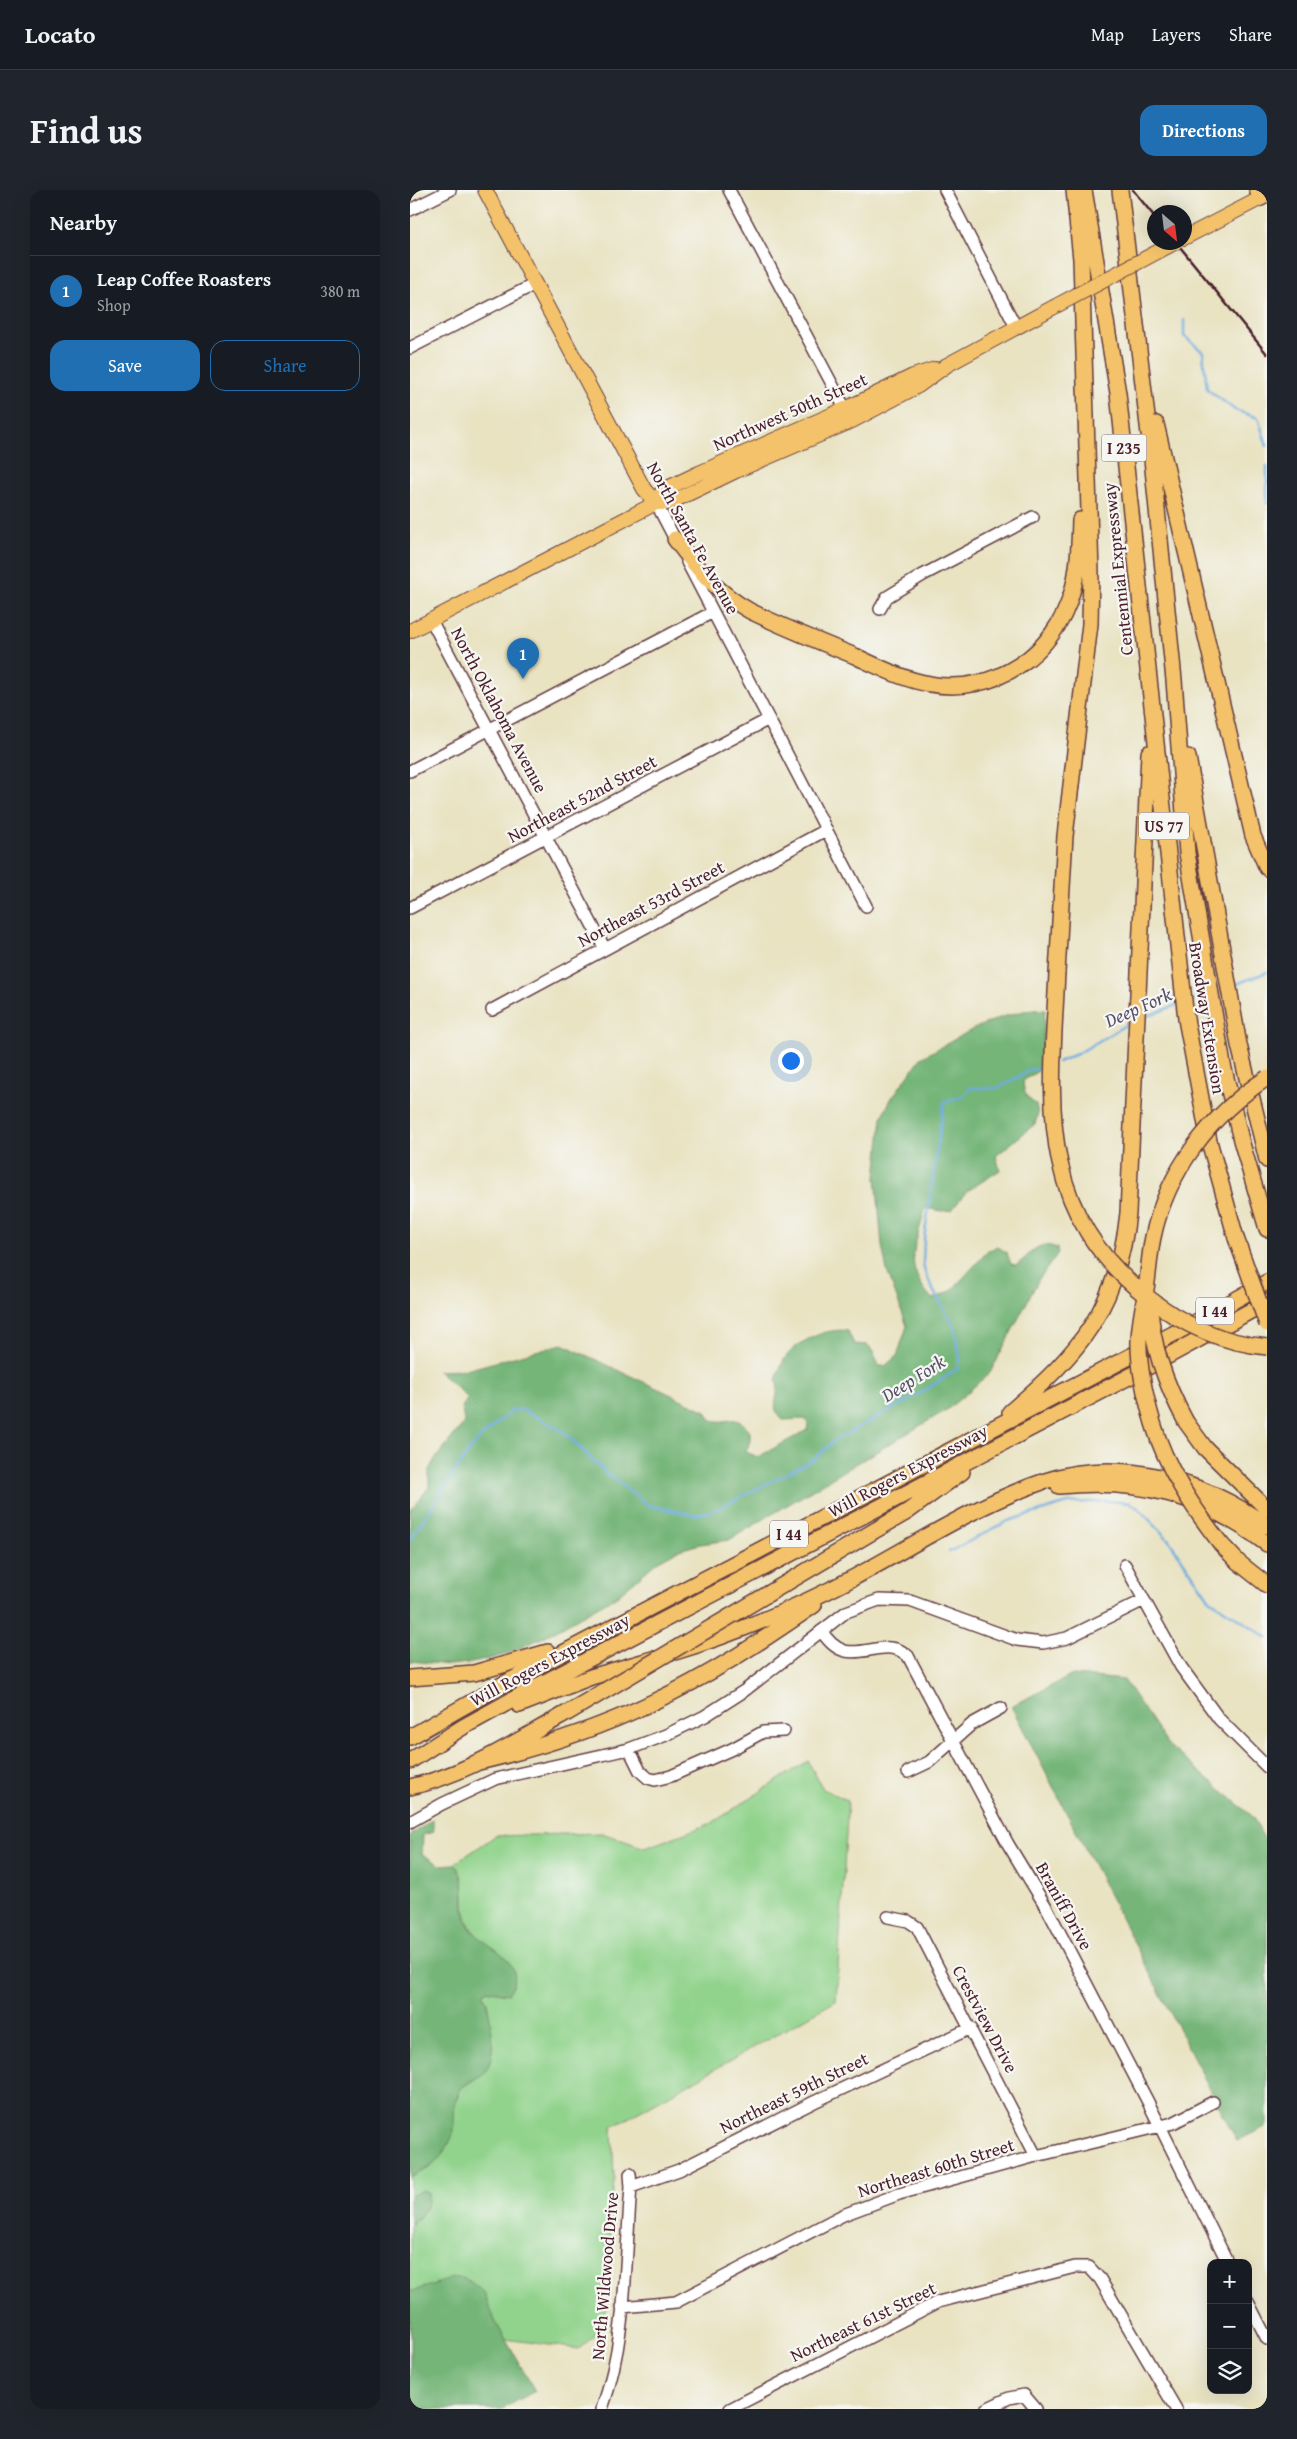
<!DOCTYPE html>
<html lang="en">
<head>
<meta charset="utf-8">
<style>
  body { margin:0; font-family:"Gentium Book Plus",serif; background:#20242c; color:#f1f3f6 }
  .controls { position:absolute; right:15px; bottom:15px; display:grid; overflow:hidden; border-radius:10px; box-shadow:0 5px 20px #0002 }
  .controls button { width:45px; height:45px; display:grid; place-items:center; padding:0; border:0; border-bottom:1px solid #363941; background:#171b24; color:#f1f3f6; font:25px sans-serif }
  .compass { position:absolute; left:737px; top:15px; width:45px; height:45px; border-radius:50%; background:#171b24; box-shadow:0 5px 20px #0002; rotate:152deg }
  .you { position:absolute; left:380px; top:870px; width:18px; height:18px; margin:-12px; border:4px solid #fff; border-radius:50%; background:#1a73e8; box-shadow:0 0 0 8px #1a73e833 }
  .badge { display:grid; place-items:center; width:32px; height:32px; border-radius:50%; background:#1f6fb2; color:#fff; font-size:16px; font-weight:700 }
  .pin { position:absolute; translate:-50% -41px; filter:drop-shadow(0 1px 2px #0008) }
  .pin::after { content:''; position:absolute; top:26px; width:18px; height:15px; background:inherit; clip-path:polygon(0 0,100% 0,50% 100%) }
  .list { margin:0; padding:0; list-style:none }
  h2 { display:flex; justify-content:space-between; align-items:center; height:65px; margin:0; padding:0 20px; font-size:21px }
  h2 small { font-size:16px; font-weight:400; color:#9ea1a6 }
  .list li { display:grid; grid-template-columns:32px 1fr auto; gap:15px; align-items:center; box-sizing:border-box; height:70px; padding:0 20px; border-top:1px solid #363941 }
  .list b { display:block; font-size:19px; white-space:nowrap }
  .list p { margin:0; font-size:16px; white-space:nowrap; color:#9ea1a6 }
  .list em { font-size:16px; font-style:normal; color:#9ea1a6 }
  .actions { display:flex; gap:10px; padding:15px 20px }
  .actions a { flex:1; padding:11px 0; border:1px solid #1f6fb2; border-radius:15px; text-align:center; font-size:18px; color:#1f6fb2 }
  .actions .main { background:#1f6fb2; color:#fff }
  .icon { flex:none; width:28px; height:28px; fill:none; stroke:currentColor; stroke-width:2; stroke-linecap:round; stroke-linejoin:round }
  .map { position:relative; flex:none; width:857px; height:2219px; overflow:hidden; border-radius:15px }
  header { display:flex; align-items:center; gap:30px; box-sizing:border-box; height:70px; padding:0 25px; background:#171b24; border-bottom:1px solid #363941 }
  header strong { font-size:24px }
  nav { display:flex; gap:28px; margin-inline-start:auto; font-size:18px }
  .intro { display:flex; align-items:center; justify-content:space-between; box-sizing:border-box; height:120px; padding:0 30px }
  h1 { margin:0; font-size:35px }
  .button { padding:12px 22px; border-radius:15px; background:#1f6fb2; color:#fff; font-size:18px; font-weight:700 }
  main { display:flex; gap:30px; padding:0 30px }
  aside { flex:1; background:#171b24; border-radius:15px; box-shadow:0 5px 20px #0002 }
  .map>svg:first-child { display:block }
  .green { fill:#91d38c; stroke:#6e795c }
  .forest { fill:#74b578; stroke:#5f6a52 }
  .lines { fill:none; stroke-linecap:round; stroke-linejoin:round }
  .stream { stroke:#6eace0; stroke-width:2.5 }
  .minor-casing { stroke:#623c42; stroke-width:14 }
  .major-casing { stroke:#623c42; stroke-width:16 }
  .highway-casing { stroke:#623c42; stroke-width:18 }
  .minor { stroke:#fff; stroke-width:11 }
  .major { stroke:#f3c26a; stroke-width:14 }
  .highway { stroke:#f3c26a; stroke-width:15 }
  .rail { stroke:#4a1f2b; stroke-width:2.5 }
  .major-bridge-casing { stroke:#623c42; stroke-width:16; stroke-linecap:butt }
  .highway-bridge-casing { stroke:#623c42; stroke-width:18; stroke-linecap:butt }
  .major-bridge { stroke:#f3c26a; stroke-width:14 }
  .highway-bridge { stroke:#f3c26a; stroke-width:15 }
  .labels { text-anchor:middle; stroke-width:4.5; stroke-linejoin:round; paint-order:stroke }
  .shield { fill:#f6f6f2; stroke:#7e6067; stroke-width:1 }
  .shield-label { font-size:16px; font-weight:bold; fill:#4a1f2b }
  .street-label { font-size:18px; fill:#4a1f2b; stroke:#f6f6f2 }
  .water-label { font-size:19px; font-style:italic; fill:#57506a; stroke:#f6f6f2 }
</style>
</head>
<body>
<header>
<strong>Locato</strong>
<nav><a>Map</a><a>Layers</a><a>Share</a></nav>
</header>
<div class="intro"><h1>Find us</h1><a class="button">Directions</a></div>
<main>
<aside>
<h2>Nearby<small></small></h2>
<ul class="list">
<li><span class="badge">1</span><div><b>Leap Coffee Roasters</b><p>Shop</p></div><em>380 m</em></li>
</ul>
<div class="actions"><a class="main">Save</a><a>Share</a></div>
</aside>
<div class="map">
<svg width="857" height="2219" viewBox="0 0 857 2219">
  <rect width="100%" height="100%" fill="#f6f6f2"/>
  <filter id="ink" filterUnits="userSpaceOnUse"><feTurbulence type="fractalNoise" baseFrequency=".02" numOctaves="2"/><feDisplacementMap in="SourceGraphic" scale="10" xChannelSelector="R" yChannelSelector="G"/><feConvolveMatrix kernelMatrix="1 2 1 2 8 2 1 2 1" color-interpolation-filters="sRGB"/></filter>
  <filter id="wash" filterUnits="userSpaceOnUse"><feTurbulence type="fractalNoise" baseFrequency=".0096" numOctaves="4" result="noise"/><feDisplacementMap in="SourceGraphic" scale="20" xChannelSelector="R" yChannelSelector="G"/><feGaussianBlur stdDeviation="1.12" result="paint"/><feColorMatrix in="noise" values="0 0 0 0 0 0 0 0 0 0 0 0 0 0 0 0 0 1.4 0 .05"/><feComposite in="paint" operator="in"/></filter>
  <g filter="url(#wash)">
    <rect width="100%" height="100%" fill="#e9e3c2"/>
    <path class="green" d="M398,1571L413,1599L438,1611L426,1811L202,1937L204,1988L196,2122L184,2146L169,2159L95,2149L85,2131L51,2088L43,2089L0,2102V2034L10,2027L19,2009L13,2000L0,2006V1988L21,1977L38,1954L44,1940L42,1925L50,1899L66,1888L80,1872L83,1853L77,1811L73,1804L76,1800H83L93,1804L103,1796C109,1761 74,1761 60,1736C48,1716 61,1692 44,1674L85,1646L192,1643L235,1658L302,1633Z"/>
    <path class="forest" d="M635,819L631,879L613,891C614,902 615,908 626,914L628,924L625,934L586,966L590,980L556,1002L542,1020L532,1021L515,1018C506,1059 491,1072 522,1109L541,1101L578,1061L587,1056L597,1063L601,1074L606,1075C621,1066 625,1049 647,1058L648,1063L629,1089L580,1183L538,1219L319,1350L290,1354L269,1360L247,1372L207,1406L134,1447L94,1465L67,1472L40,1475L0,1471V1321L19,1297V1280L25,1269L54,1233L52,1217L58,1208L28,1181L56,1180L152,1154L296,1221L300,1229C319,1237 324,1219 340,1242V1251L336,1262L348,1267L397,1240L398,1234L395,1229L373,1230C357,1217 372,1205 366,1190C369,1180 373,1169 380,1162C393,1149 420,1137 438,1141L444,1154L458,1155L463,1162L469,1176H475L487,1166L497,1136L477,1081L472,1056L466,987L472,927L481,909L511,868L565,838L592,827L614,821Z
      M663,1485L714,1490L758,1555L842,1626L857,1654V1936L827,1951L601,1516Z
      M23,1629V1642L13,1645L12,1664L30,1675L44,1674C62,1692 46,1719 61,1739C78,1760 121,1770 98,1804L76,1800L73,1804C81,1821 89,1869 73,1884C65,1890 54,1892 49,1902C42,1917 45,1924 44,1939C43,1950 30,1971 20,1977C14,1981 7,1983 0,1988V1646Z
      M13,2000L18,2003C20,2017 11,2027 0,2034V2006Z
      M43,2088H51L61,2092L74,2103L85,2131L125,2201L92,2219H0V2102Z"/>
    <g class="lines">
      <path class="stream" d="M774,130V146L793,162L797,199L825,220L848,228L857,256
        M857,277V313
        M824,795L857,782
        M779,811L795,806
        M732,828L769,814
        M648,872L669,863L722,831
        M0,1350L57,1264L71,1247L103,1220H113L153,1241L196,1283L238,1315L284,1325L303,1321L386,1279L405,1268L424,1251L513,1202L547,1179L550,1168L544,1136L523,1100L515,1082L513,1073L514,1049L534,912L553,907L560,898H589L620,880L636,877
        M539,1362L598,1331L658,1313L699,1311L720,1313L728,1318L758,1349L800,1410L857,1447"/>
    </g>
  </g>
  <g filter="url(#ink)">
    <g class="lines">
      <defs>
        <path id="minor" d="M319,0L439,226
          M535,0L606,137
          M0,20L40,0
          M0,158L125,94
          M246,313L268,355
          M277,372L456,716
          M470,419L477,407L513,385L623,327
          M21,430L195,759
          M0,581L303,422
          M0,718L359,529
          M82,820L416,640
          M734,1410L771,1477L809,1529L857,1577
          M411,1441C418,1450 424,1458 435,1461C456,1466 480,1448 498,1466L598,1654L638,1720L738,1912L818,2073
          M219,1559L230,1581L238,1588L245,1590L261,1586L322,1559L353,1542L374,1541
          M498,1582L519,1572L562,1534L591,1518
          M0,1632L32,1614L85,1589L219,1559L256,1545L295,1526L334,1501L436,1422L469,1410L500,1411L607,1450L633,1453L657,1448L734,1410L715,1375
          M478,1727L498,1731L507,1737L626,1966
          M221,1997L269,1980L404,1912L561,1838
          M838,2112L857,2149
          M212,2117L266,2112L433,2025L489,2004L626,1966L763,1933L803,1912
          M192,2219C217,2148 215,2071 221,1997L220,1984
          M320,2219L528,2112L665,2077H679L690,2089L766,2219
          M576,2219L599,2208L614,2205L626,2219"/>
        <path id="major" d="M75,0L234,299L246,313
          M774,48L857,5
          M246,313L253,300L289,283L435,219L503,186L525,179
          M0,441L246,313H259L326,281L442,231L508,196L537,175L644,117"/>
        <path id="highway" d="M674,0L708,203L776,829L799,951L826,1048
          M710,0L742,269L764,490L777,663L813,875L831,950L857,1039
          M847,0L851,8
          M746,234L843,646L857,678
          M265,349C287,379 308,403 340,421C375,438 410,452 445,466C469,477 494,490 520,494C584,506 646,463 662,402C669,378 669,354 670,330
          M778,567L829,855L857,970
          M647,783L655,646L680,434L681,383L671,69L664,0
          M600,1222C670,1162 708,1118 718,1023L739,563
          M776,1232L795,1258L857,1319
          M649,1296C729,1288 792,1305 857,1354
          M464,1341L497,1322L552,1282
          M811,1354L828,1372L857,1395
          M265,1462C327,1443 386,1418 443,1388C506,1354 567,1314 635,1291C710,1266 796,1291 857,1336
          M0,1488L64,1483L138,1462
          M109,1515L181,1487L243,1469
          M0,1547L88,1497L786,1132L857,1092
          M0,1571L53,1537L135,1492L734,1179L857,1112
          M65,1573C125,1559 185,1540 241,1513C299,1486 352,1451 404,1415
          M0,1597C55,1585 103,1553 152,1526"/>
      </defs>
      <use href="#minor" class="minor-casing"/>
      <use href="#major" class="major-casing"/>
      <use href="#highway" class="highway-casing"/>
      <use href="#minor" class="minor"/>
      <use href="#major" class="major"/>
      <use href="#highway" class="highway"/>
      <path class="rail" d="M723,0L744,26
        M766,52L857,164"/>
      <defs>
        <path id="major-bridge" d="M644,117L766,52"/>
        <path id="highway-bridge" d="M647,783C641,910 624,1018 736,1106C771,1134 813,1153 857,1157
          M826,1048L857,1134
          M740,1117C742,1158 756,1195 776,1232
          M811,1354C783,1318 756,1278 743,1233C735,1206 728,1176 729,1148C730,1129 735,1110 737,1092C739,1077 740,1061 743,1047C757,981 801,924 857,888
          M152,1526L464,1341"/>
      </defs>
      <use href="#major-bridge" class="major-bridge-casing"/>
      <use href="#highway-bridge" class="highway-bridge-casing"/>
      <use href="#major-bridge" class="major-bridge"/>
      <use href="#highway-bridge" class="highway-bridge"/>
    </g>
  </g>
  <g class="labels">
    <g class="shield">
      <rect x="691.5" y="244.5" width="45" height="27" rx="4"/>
      <rect x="729" y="622.5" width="50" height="27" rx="4"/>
      <rect x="786" y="1107.5" width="38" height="27" rx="4"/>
      <rect x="360" y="1330.5" width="38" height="27" rx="4"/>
    </g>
    <g class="shield-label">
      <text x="714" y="264">I 235</text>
      <text x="754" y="642">US 77</text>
      <text x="805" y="1127">I 44</text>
      <text x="379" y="1350">I 44</text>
    </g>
    <g class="street-label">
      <text transform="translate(380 222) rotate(-24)" y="6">Northwest 50th Street</text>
      <text transform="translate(283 348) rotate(61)" y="6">North Santa Fe Avenue</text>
      <text transform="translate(708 379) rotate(-96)" y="6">Centennial Expressway</text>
      <text transform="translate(89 520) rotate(62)" y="6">North Oklahoma Avenue</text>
      <text transform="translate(172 609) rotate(-28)" y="6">Northeast 52nd Street</text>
      <text transform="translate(241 714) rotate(-28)" y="6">Northeast 53rd Street</text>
      <text transform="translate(797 828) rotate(81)" y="6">Broadway Extension</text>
      <text transform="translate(498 1281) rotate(-28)" y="6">Will Rogers Expressway</text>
      <text transform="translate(140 1470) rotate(-28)" y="6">Will Rogers Expressway</text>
      <text transform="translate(654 1716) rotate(61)" y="6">Braniff Drive</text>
      <text transform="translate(575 1829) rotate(62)" y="6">Crestview Drive</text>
      <text transform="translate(384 1903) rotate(-26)" y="6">Northeast 59th Street</text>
      <text transform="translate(526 1978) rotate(-17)" y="6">Northeast 60th Street</text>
      <text transform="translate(195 2086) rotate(-85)" y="6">North Wildwood Drive</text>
      <text transform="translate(453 2132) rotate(-26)" y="6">Northeast 61st Street</text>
    </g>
    <g class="water-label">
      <text transform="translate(728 817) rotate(-24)" y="7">Deep Fork</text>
      <text transform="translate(503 1188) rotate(-32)" y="7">Deep Fork</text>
    </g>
  </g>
</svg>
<div class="controls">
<button>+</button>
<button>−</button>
<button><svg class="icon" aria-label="layers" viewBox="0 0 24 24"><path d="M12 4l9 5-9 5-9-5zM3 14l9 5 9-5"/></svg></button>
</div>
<svg class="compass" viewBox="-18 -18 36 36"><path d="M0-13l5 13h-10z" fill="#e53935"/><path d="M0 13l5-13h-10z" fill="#9ea1a6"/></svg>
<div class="you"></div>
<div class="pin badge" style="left:113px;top:489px">1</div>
</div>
</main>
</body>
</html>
